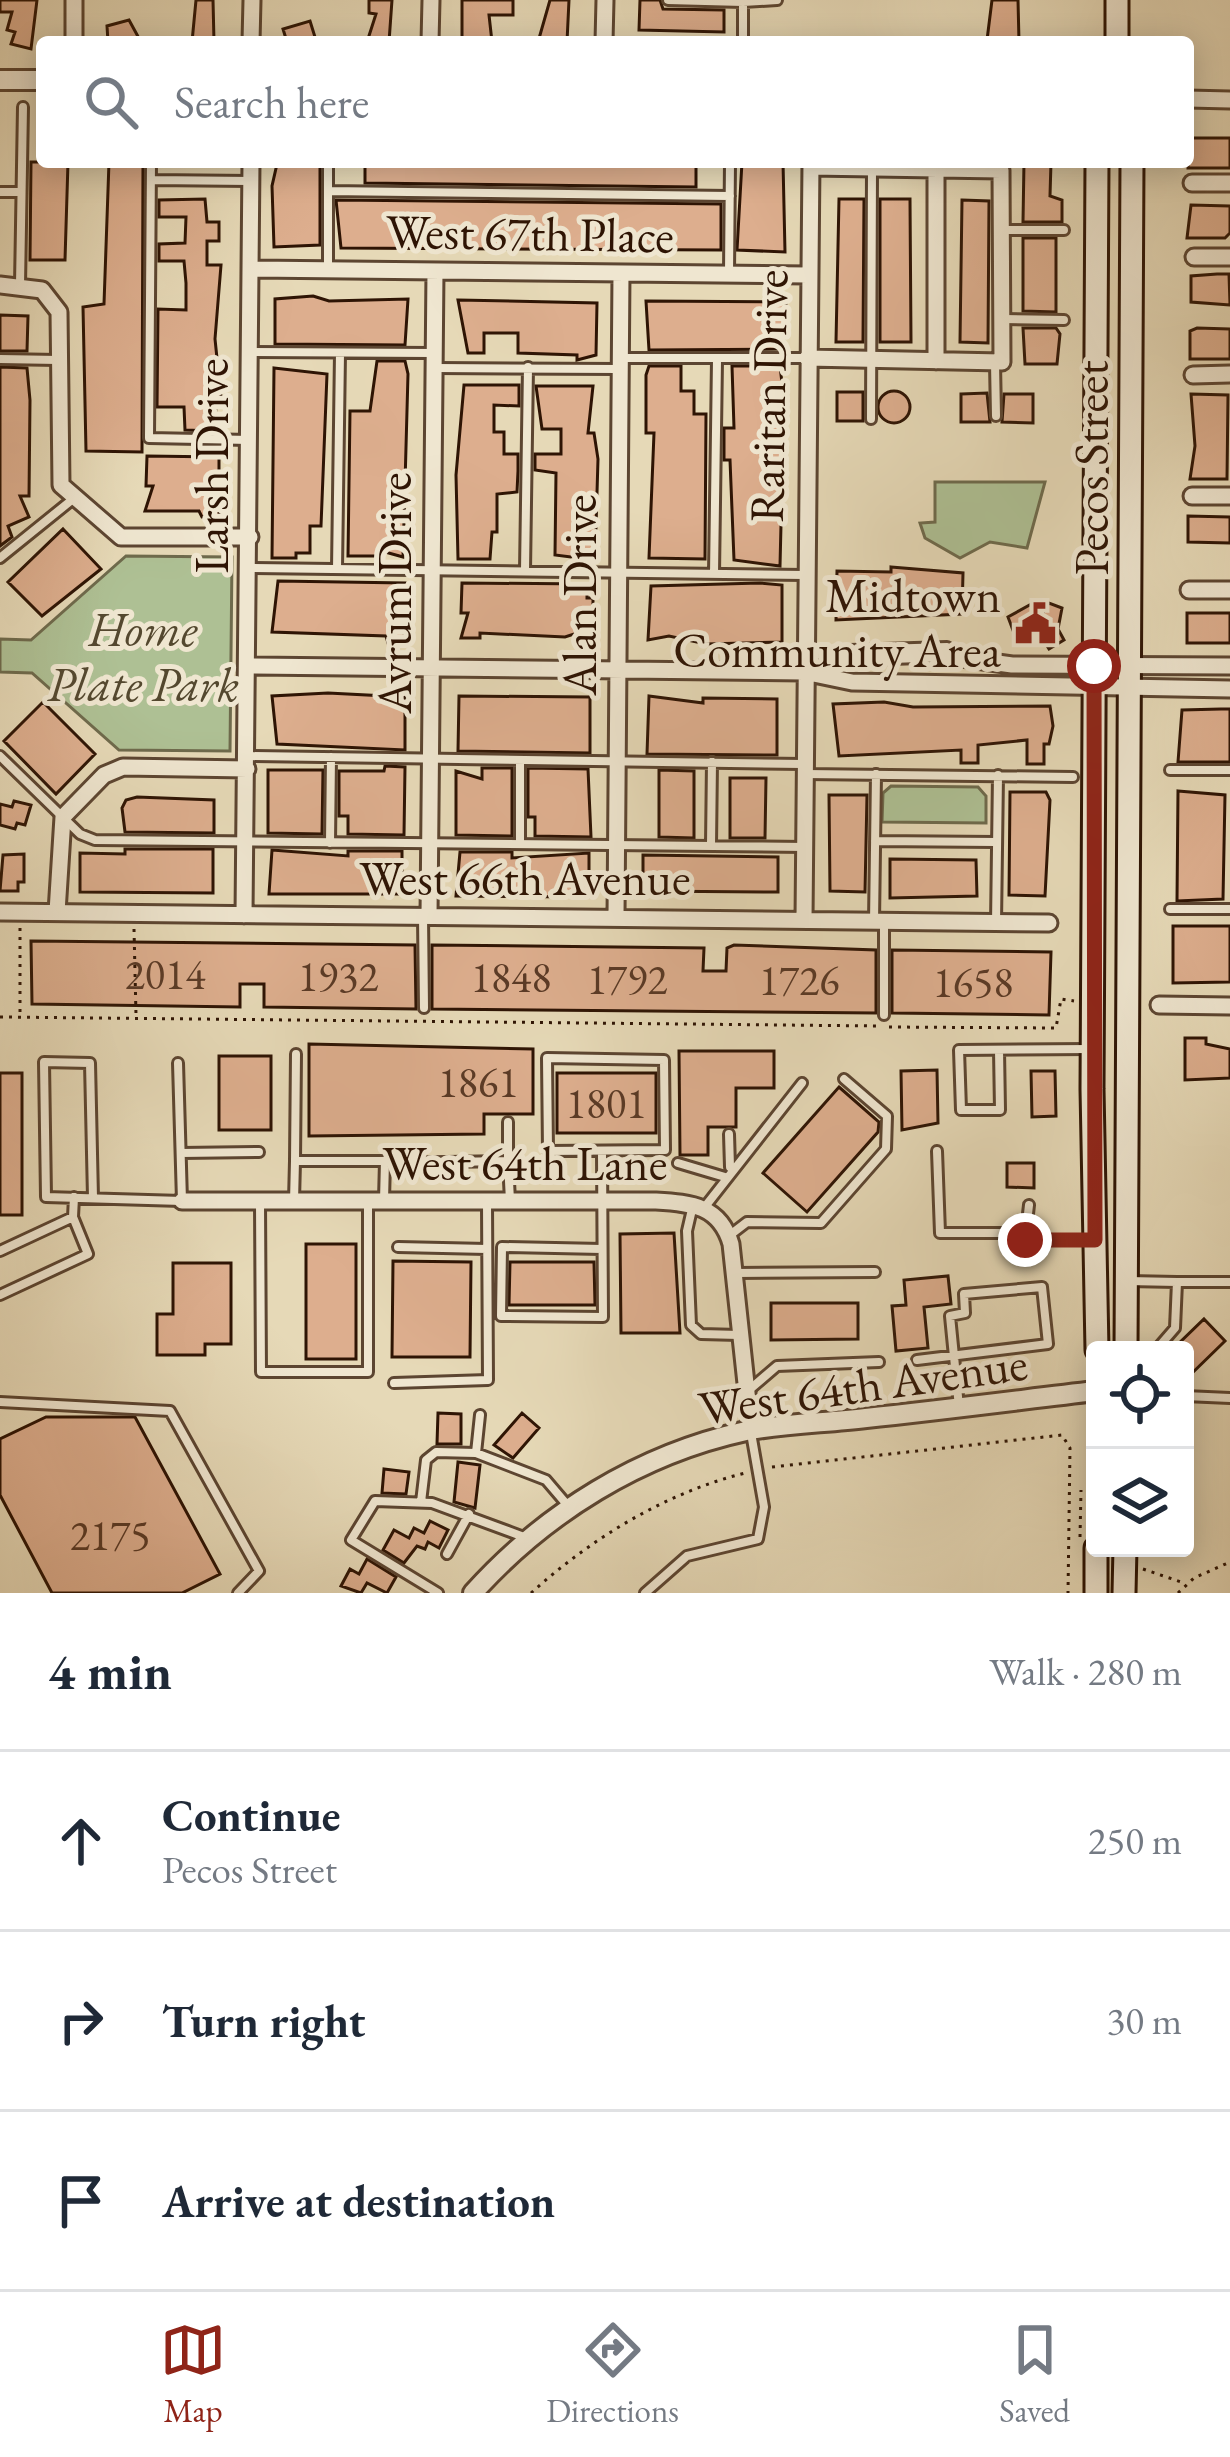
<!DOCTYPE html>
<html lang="en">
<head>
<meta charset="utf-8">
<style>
  body { margin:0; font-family:"EB Garamond",serif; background:#f6f6f7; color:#1f2937 }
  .controls { position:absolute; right:36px; bottom:36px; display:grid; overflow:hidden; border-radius:12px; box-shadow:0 6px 30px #0003 }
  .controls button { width:108px; height:108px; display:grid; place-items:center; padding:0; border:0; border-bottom:3px solid #e0e1e3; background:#fff; color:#1f2937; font:60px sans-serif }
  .stop { position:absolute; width:36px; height:36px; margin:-27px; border:9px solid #8f2418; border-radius:50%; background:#fff }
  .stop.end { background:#8f2418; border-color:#fff; box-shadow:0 3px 12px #0008 }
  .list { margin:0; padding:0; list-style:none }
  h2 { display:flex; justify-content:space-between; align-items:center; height:156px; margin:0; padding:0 48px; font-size:51px }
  h2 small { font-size:39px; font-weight:400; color:#747a83 }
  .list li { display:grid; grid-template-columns:78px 1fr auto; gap:36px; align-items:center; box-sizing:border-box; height:180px; padding:0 48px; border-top:3px solid #e0e1e3 }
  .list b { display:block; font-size:45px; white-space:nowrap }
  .list p { margin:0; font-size:39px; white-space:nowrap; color:#747a83 }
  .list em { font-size:39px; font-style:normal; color:#747a83 }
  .icon { flex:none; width:66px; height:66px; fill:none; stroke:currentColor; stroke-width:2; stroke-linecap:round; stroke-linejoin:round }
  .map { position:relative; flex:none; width:1230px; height:1593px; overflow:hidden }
  .search { position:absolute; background:#fff; box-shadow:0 6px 30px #0003; left:36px; right:36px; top:36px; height:132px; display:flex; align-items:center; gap:30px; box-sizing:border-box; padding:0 42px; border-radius:12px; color:#747a83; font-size:45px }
  .sheet { height:696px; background:#fff }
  nav { display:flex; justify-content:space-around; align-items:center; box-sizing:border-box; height:168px; border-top:3px solid #e0e1e3; background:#fff; font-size:33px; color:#747a83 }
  nav a { display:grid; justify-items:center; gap:6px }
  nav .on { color:#8f2418 }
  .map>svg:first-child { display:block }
  .green { fill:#aec094; stroke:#6e6a4c; stroke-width:3 }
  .building { fill:#ddae8e; stroke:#2e1404; stroke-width:3 }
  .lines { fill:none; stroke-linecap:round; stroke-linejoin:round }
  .service-casing { stroke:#5c4531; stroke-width:14 }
  .minor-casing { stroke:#5c4531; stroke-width:21 }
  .tertiary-casing { stroke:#5c4531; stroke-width:24 }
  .secondary-casing { stroke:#2e1404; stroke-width:27 }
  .path { stroke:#2e1404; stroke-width:3; stroke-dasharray:3 6; stroke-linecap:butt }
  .service { stroke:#efe6d0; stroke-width:8 }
  .minor { stroke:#efe6d0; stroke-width:15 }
  .tertiary { stroke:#efe6d0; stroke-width:18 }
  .secondary { stroke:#efe6d0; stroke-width:21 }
  .route { stroke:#8f2418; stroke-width:15 }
  .labels { text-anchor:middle; stroke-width:10; stroke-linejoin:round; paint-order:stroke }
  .number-label { font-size:42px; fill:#5a3a26 }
  .street-label { font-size:48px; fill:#2e1404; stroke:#efe6d0 }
  .poi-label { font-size:48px; fill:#2e1404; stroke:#efe6d0; text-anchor:end }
  .park-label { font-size:48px; font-style:italic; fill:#54482f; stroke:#efe6d0 }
</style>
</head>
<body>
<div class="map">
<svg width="1230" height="1593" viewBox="0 0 1230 1593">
  <rect width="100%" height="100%" fill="#e6d9b7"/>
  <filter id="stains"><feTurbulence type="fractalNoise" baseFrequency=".00167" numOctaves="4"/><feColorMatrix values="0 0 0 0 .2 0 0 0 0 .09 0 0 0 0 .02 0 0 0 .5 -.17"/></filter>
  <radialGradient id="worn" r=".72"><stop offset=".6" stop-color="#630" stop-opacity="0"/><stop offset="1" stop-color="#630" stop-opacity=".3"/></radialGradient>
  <path class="green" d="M935,482H1045L1027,548L990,542L960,558L925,538L920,523L935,522Z
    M126,556L232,557L230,751L119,750L32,673L0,672V639L31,640Z
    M891,786L978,787L986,796V823L882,822L883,793Z"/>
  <path class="building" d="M0,0H37L31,49L11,44L15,32L7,30L12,12H0Z
    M196,0H213L214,42H192Z
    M369,0H392L389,42H367L376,14L369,13Z
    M462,0H513V15H489L492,42H462Z
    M550,0H569L567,42H538Z
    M640,0H660L663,9L724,10V32L639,30Z
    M992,0H1018L1019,42L987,40Z
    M129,20L141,42H108L107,26Z
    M310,21L315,37L287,42L283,29Z
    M1188,138H1230V168H1188Z
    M31,162H68L65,260H30Z
    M109,162H143L142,452L86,451L83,307L104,304Z
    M365,162H696V187L365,183Z
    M742,162H783L785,252L737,250Z
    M1024,162H1051L1050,196L1062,200V222H1023Z
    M277,164H320V245L274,247L272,186Z
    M205,199L207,222H219V241H207V265H221L215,339L222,407H216L214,431L185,430L184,407H157L158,309L186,310V283L184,261H159V244L185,243L186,217H159V200Z
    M839,199H864L863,342H836Z
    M880,199H910L911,342H880Z
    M336,200L721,204V250L341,248Z
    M962,200L989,201L988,343L960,342Z
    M1191,205L1230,206V233L1225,238H1187Z
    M1023,238H1056V312L1023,311Z
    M1217,274H1229L1230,305L1191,302V276Z
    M313,296L329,301L408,299L405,345L275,344V299Z
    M458,300L597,303L596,355L577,360V355L518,353V333H484V353H468Z
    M646,301L786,302L783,349L649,350Z
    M0,315L28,316L27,351H0Z
    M1023,328H1056L1060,334L1057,364H1025Z
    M1197,328L1230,329V359H1190V331Z
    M377,361H405L408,374L403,557L378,550V556H348L350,411H370Z
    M681,366V391H694V414H706L705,559L649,558L654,433H646V375L649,366Z
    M732,366H780L784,400L780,566L734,560L730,460H724V428H734Z
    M0,367L27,368L30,400L29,496H20L29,517L8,526L12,537L0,546Z
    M274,368L327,374L321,526H310V553H296V558H272Z
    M464,385H519V406L494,405V432H504V454H518V471L517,492L497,494V532H492L490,559H458L456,475Z
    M536,386H593L588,433H594L598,459L595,560L555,555L556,473L535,470V454H561V429H542Z
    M878 407a16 16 0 1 1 32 0a16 16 0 1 1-32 0Z
    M837,392H863V421H837Z
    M961,394L987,393L990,422H961Z
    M1004,394H1033V423L1002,422Z
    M1191,394L1228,395L1227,479H1190L1195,446Z
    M147,456L219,457V486H212L220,517H202L199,511H145L153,486H146Z
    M1188,516L1230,517V543L1188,542Z
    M63,529L101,569L42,616L8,582Z
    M891,567L963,573L962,614L836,620L837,571L891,572Z
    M278,581L405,583V612H399L406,643H388L386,636L272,632Z
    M462,583L587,584V598H593V628L565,637L480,633V638H461L468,613H461Z
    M760,583L782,585V642L706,644L669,636L648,640L651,586Z
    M1035,602L1042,614L1049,603L1062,608L1058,629L1064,640L1049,649L1044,641H1017L1008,617Z
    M1187,613H1230V643H1187Z
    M328,693L405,697V750L277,744L272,696Z
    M459,696L590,697V753L458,751Z
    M649,696L703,703V698L777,699V755L647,754Z
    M43,702L95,754L56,794L4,741Z
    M884,702L913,707L1050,706L1053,726L1049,744H1044V764H1027V740L978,745V763H961V750L839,756L833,704Z
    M1221,709H1230V762H1178L1182,710Z
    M385,766L405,767L404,835L348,834V816H339V771H384Z
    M482,768H512V836L456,835V771L482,779Z
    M528,768L588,769L591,837L535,836V817H528Z
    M268,770H323L322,834L268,833Z
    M659,770L694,771V838L659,837Z
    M730,778H766L765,838H730Z
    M1178,791L1225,795L1223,899L1177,901Z
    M1010,792H1046L1050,800L1045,896L1009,895Z
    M829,795H867L865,892L830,891Z
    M137,797L214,800V833L125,832L122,808L126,800Z
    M14,801L31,805L25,825L17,823L15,829L0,825V804L12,807Z
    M125,849H213V893L80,892V853L125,854Z
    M272,850L348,856V851H402V894H269Z
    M460,852H512V858L589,853V897L456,896Z
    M24,854V882H18V891H0L3,855Z
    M643,855L778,857V892L643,891Z
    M890,859L976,860L977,896L890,898Z
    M1173,926H1230V982L1173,983Z
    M31,941L415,945L416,1009L264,1007V984H240V1007L32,1004Z
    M432,945L704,948L703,971H726L727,948L734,945L876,950V1013L432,1009Z
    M892,950L1051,952L1049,1015L892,1013Z
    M1185,1038H1206V1044L1230,1049V1078L1185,1080Z
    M309,1044L533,1049V1114H484V1134L309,1136Z
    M679,1051H774V1088H736V1127H708V1155H680Z
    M219,1056H271V1130H219Z
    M937,1070L938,1123L902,1130L901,1071Z
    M1031,1071H1055L1056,1116L1032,1117Z
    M0,1073H22V1215H0Z
    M557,1073H656V1133H557Z
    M839,1087L879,1122L878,1132L807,1212L763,1173Z
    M1007,1163H1034V1188L1007,1187Z
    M674,1233L680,1333H621L620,1234Z
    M306,1244H356V1359H306Z
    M393,1261L471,1262L470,1357H392Z
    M510,1262H594L595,1305H509Z
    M173,1263H231V1344H205V1355H157V1314H173Z
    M948,1276L951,1304L924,1307L928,1348L896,1351L892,1306L906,1305L904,1280Z
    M771,1303H858V1339L771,1340Z
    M1204,1319L1225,1341L1185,1380V1350H1172Z
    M438,1413L461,1414V1444H437Z
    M522,1413L539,1428L513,1458L494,1445Z
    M46,1417H135L220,1574L182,1593H52L0,1495V1439Z
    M458,1462L480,1465L475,1508L454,1502Z
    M384,1469L409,1472L406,1494L382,1493Z
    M430,1521L448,1530L439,1548L428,1542L425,1549L417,1546L404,1563L383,1550L394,1530L409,1538L414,1528L424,1533Z
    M367,1559L396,1577L387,1593L367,1583L361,1593L341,1586L350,1569L359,1574Z"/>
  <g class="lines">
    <defs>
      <path id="service" d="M668,0L743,2
        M743,42V2L777,0
        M151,162L149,438L250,440
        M151,180L251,181
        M328,191L730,196
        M0,192H21
        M1003,230H1064
        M328,268V162
        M729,273L730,162
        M20,285L23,107
        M1003,319L1064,320
        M251,352L433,353
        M623,358H806
        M0,359L58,360
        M995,363L996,416
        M436,368L619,369
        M871,419L872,170
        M0,558L73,499
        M250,568L805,575
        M337,569L340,353
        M525,571L528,367
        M714,574L717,360
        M850,661V650L947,647L953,652
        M0,756L80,834L95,840L805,847
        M247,756L803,764
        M1170,770H1230
        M805,774L1073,777
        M875,841L996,842
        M330,843L331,757
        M520,844V760
        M711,845L712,762
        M1170,909H1230
        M423,916L424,1008
        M874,922L876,774
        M996,923L998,775
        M884,1015V923
        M999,1050L1000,1110H961L959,1050L1090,1049
        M296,1054L295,1161H385L384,1200
        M547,1058L664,1060L665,1150L548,1151Z
        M729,1134L730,1167
        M937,1151L940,1233H1026
        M181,1153L259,1152
        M602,1153L603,1317L501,1316L502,1247L602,1249
        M508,1161L510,1201
        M385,1163L508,1161V1122
        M678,1163L725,1177
        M93,1198L90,1063L44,1062L46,1197L182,1201L178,1063
        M294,1201L295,1161
        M260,1203L261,1372H368V1201
        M693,1205L687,1231L691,1325L701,1334L739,1335
        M1029,1205L1025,1240H1093
        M704,1208L802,1083
        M730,1235L747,1222L821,1223L886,1149L887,1116L844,1079
        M398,1247L487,1249
        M0,1251L73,1217
        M736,1273L875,1272
        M1128,1281L1177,1282L1175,1328L1156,1350
        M1177,1282H1230
        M0,1295L88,1254L73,1217L74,1197
        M917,1360L1048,1344L1042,1287L964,1294L965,1313L950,1316L959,1407
        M394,1383L488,1380L487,1203
        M749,1390L777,1366L879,1362
        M1185,1396L1230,1398
        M0,1402L170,1411L259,1571L238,1593
        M476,1453L546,1480L569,1507
        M421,1502L426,1460L436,1452L476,1453L480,1415
        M447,1554L469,1514
        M438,1593L351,1540L375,1501L432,1503L524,1537
        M645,1593L687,1556L758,1539L764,1507L751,1433"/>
      <path id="minor" d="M74,42V0
        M251,42L252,0
        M430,42L431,0
        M604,42L605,0
        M1188,99L1230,100
        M1192,183H1230
        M1194,257H1230
        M251,269L808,275
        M0,285L42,290L59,312L61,485L121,537H250
        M807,358L1002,362L1001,170L811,167
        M936,361V170
        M1193,375L1230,374
        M1192,496H1230
        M1189,590H1230
        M249,666L804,672L852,682L1230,689
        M813,670L878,656L933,654L1012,665L1230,666
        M0,912L1049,923
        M57,912L63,817L104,775L123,767L247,769
        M244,915L251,162
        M429,916L435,271
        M616,917L621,273
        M804,920L811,162
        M1159,1005L1230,1006
        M182,1201H656C692,1203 720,1206 731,1244L751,1430"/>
      <path id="tertiary" d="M0,80H42
        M473,1593C545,1513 640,1454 746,1431C785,1423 826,1423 866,1418C942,1410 1019,1400 1095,1391"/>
      <path id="secondary" d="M1117,42V0
        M1097,162L1092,1089L1097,1350
        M1126,1350L1132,162
        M1096,1593V1548
        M1124,1593L1125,1548"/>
    </defs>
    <use href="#service" class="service-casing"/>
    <use href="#minor" class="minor-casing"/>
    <use href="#tertiary" class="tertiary-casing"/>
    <use href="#secondary" class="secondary-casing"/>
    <path class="path" d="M20,928V1014
      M134,929L136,1015
      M0,1017L880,1026
      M889,1027L1056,1028L1061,999L1074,1001
      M772,1467L1062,1435L1070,1448L1068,1593
      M1080,1537L1081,1490
      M1143,1569L1184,1583
      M531,1593C592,1538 665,1493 745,1473
      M1178,1593L1194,1578L1230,1562"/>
    <use href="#service" class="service"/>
    <use href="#minor" class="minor"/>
    <use href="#tertiary" class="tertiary"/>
    <use href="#secondary" class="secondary"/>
  </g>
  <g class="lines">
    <path class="route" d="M1025,1240H1095L1094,666"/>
  </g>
  <defs>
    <symbol id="civic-bare" viewBox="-9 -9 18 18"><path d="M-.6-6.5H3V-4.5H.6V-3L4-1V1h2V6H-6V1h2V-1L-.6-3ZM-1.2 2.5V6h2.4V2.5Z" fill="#8f2418" stroke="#efe6d0" stroke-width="2.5" paint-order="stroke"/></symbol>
  </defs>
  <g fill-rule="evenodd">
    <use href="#civic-bare" x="1006" y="594" width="59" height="59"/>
  </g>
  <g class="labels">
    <g class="number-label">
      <text x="165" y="989">2014</text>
      <text x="338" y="991">1932</text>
      <text x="511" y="992">1848</text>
      <text x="627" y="994">1792</text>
      <text x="799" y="995">1726</text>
      <text x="973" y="997">1658</text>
      <text x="478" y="1097">1861</text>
      <text x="606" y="1118">1801</text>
      <text x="110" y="1550">2175</text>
    </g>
    <g class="street-label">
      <text transform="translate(530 233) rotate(1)" y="17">West 67th Place</text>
      <text transform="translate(768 396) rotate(-89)" y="17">Raritan Drive</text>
      <text transform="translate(211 466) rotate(-90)" y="17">Larsh Drive</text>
      <text transform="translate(1091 468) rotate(-90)" y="17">Pecos Street</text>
      <text transform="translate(394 593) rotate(-90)" y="17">Avrum Drive</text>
      <text transform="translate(579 595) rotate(-90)" y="17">Alan Drive</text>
      <text x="525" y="895">West 66th Avenue</text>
      <text x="525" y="1180">West 64th Lane</text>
      <text transform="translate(863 1385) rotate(-8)" y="17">West 64th Avenue</text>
    </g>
    <g class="poi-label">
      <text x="1001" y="612">Midtown<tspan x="1001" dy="55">Community Area</tspan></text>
    </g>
    <g class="park-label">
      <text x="143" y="646">Home<tspan x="143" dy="55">Plate Park</tspan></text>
    </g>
  </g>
  <rect width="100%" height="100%" filter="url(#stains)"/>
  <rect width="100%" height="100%" fill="url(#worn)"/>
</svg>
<div class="controls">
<button><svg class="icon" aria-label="locate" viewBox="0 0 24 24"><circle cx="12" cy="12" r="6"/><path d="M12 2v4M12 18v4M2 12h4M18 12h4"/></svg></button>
<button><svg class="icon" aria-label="layers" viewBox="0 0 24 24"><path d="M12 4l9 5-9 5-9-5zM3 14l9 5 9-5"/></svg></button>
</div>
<div class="stop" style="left:1094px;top:666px"></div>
<div class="stop end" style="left:1025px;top:1240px"></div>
<div class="search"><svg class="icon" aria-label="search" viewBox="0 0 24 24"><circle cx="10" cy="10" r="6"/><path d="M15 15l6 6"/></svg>Search here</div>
</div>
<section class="sheet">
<h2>4 min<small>Walk · 280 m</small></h2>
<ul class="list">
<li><svg class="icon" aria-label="ahead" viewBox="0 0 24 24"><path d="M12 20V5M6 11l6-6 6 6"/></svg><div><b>Continue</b><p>Pecos Street</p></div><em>250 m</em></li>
<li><svg class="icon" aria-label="right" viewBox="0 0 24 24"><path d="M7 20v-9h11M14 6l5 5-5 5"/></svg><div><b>Turn right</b></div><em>30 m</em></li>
<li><svg class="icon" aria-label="arrive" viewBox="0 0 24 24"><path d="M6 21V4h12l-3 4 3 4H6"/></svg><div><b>Arrive at destination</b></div></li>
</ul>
</section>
<nav>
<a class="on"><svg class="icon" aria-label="map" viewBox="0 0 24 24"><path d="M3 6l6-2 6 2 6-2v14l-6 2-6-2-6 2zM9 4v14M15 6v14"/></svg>Map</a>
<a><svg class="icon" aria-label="directions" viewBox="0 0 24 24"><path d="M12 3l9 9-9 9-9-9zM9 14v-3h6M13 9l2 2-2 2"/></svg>Directions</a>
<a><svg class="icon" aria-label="saved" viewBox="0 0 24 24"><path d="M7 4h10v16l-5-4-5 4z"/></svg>Saved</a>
</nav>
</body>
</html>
